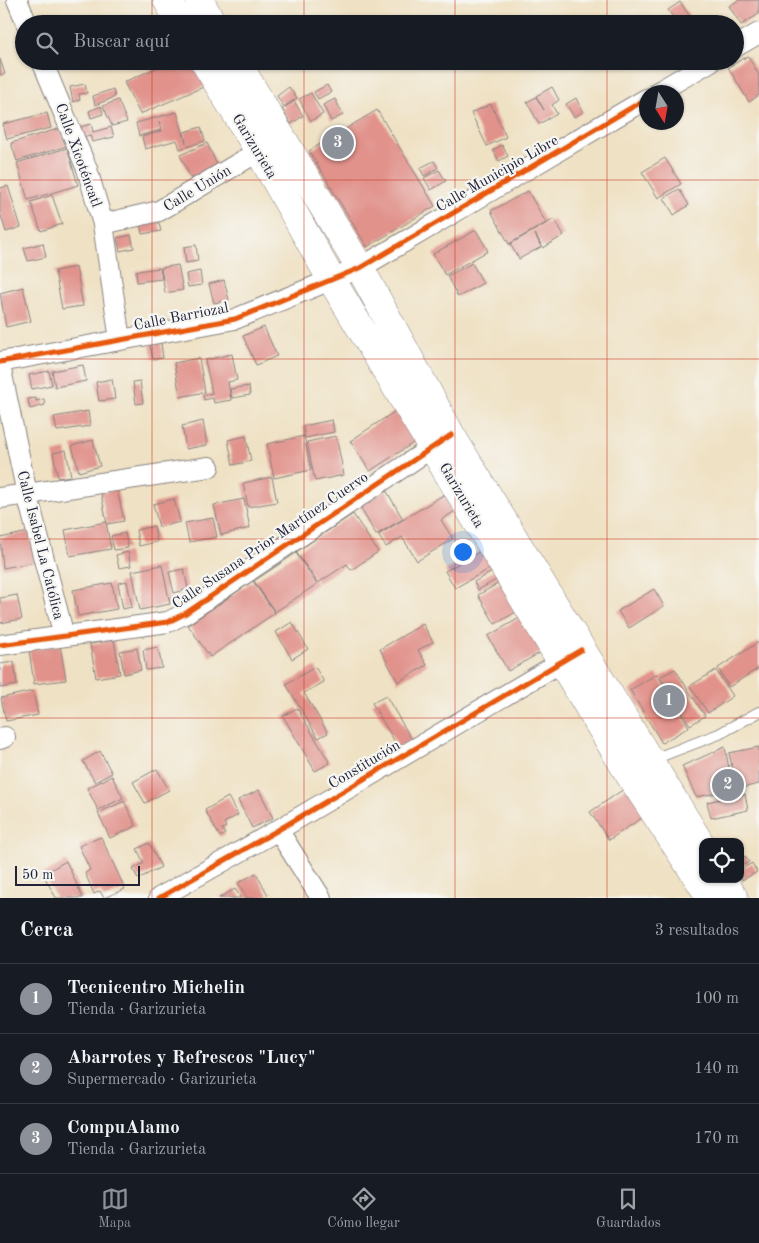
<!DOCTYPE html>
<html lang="es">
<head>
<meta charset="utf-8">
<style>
  body { margin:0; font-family:"Old Standard TT",serif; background:#242831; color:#f1f3f6 }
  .controls { position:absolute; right:15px; bottom:15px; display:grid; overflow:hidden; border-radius:10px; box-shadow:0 1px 4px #0004 }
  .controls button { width:45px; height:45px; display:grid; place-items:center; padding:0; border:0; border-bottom:1px solid #363941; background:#171b24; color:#f1f3f6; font:25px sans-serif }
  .compass { position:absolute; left:639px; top:85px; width:45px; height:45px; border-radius:50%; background:#171b24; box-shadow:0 1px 4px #0004; rotate:169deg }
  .scale { position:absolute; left:15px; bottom:12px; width:125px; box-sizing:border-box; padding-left:5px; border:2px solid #22223b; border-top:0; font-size:14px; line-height:18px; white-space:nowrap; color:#22223b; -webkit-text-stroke:4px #f6f6f2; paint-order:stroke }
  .you { position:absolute; left:462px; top:551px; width:18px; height:18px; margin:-12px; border:4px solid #fff; border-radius:50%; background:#1a73e8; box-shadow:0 0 0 8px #1a73e833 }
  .badge { display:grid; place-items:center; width:32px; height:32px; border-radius:50%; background:#8c9099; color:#fff; font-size:16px; font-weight:700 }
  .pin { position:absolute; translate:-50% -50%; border:2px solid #fff; box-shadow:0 1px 5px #0006 }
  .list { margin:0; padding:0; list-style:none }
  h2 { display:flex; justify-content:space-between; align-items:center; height:65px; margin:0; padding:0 20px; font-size:21px }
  h2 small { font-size:16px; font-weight:400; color:#9ea1a6 }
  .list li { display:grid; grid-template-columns:32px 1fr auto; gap:15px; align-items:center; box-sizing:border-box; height:70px; padding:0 20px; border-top:1px solid #363941 }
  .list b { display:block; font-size:19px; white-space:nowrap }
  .list p { margin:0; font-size:16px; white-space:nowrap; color:#9ea1a6 }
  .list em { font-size:16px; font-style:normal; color:#9ea1a6 }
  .icon { flex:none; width:28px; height:28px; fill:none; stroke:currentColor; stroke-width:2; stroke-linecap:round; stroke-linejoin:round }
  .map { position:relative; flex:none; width:759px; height:898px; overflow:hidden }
  .search { position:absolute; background:#171b24; box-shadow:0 1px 4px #0004; left:15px; right:15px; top:15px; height:55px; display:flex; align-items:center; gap:12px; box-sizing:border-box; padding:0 18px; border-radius:28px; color:#9ea1a6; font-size:19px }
  .sheet { height:275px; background:#171b24 }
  nav { display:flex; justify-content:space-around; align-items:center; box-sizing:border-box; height:70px; border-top:1px solid #363941; background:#171b24; font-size:14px; color:#9ea1a6 }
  nav a { display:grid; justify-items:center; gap:2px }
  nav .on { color:#8c9099 }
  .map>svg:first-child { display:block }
  .building { fill:#e1928b }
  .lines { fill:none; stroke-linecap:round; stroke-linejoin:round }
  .lane-casing { stroke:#88827f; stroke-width:12 }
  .street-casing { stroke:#88827f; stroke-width:22 }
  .secondary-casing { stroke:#88827f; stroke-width:29 }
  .lane { stroke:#fff; stroke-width:10 }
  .street { stroke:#fff; stroke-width:20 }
  .secondary { stroke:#fff; stroke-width:28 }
  .cycleway-casing { stroke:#f6f6f2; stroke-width:8 }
  .cycleway { stroke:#e8590c; stroke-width:5 }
  .grid { fill:none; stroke:#c8321e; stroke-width:1; stroke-opacity:0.55 }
  .labels { text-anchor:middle; stroke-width:4.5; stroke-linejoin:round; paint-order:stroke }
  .street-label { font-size:15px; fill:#22223b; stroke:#f6f6f2 }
</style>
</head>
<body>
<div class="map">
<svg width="759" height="898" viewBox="0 0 759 898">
  <rect width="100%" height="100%" fill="#f6f6f2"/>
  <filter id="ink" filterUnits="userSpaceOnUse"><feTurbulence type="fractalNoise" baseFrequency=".02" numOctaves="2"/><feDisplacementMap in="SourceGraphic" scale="10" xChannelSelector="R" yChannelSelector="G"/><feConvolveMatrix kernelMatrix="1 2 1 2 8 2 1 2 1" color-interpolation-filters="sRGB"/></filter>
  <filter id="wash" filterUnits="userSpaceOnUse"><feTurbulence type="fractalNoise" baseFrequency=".0096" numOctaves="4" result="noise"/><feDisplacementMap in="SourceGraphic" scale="20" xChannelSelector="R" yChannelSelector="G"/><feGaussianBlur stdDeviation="1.12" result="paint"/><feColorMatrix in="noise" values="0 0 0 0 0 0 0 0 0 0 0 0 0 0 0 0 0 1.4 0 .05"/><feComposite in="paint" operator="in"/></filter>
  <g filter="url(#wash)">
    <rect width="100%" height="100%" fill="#efe1c3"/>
    <g id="blocks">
      <path class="building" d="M739,0H759V14L741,25L729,6Z
        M680,2L693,21L689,24H678L668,10Z
        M748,56L759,75V95L749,102L728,67Z
        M0,59L5,74L0,75Z
        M172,61H197L208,85L140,114L124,82Z
        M85,84L87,93L79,94L80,100L73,102L70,87Z
        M327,85L331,92L318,99L314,92Z
        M289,87L297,98L284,107L277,96Z
        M552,87L559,100L552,105L557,114L539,124L527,102L536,97L544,110L536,96Z
        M113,89L115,97L95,105L93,96Z
        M311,93L323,114L311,121L299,99Z
        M576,98L583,112L574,117L566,104Z
        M335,99L343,115L331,121L323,105Z
        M118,100L127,122L112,126L103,106Z
        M294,101L303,116L291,124L282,109Z
        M491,104L506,137L487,146L471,113Z
        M101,106L103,114L91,118L89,111Z
        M377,110L435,206L367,247L309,151Z
        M177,112L186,143L184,132L201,127L205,141L180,149L177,140L145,149L142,137L162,131L159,121L161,130L139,136L136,123Z
        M47,113L51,128L7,139L3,124Z
        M91,124L93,132L111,127L114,137L92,142L90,135L83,137L80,127Z
        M61,128L67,146L17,161L11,143Z
        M207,143L218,167L191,179L180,155Z
        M502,145L508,156L499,161L493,150Z
        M67,148L78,185L28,200L17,163Z
        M665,158L681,184L658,198L642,172Z
        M434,161L438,168L424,176L420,168Z
        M439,170L446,181L431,190L424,178Z
        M8,186L21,227L6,232L0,213V188Z
        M679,189L689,205L674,215L664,198Z
        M528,191L546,223L509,244L491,211Z
        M52,195L62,224L41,231L31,202Z
        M554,219L564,235L543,248L535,234L541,247L519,259L510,244Z
        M158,220L161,231L142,234L140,223Z
        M476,230L488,251L445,275L433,254Z
        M131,235L134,248L120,251L117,238Z
        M43,243L46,257L28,261L24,248Z
        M196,245L198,261L186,263L184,247Z
        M472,263L483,283L458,297L447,276Z
        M178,265L183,290L165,293L161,268Z
        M76,267L83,306L62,309L55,271Z
        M160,268L162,279L137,282L136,271Z
        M200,271L202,285L188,287L186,274Z
        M224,280L229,300L214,303L209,284Z
        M23,287L31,321L6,327L0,293Z
        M264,327L277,356L256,365L243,336Z
        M161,343L163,358L153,359L150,345Z
        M232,354L237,380L228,382L231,400L214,403L213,398L204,400L203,395L212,393L205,360Z
        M199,358L205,392L180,397L174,363Z
        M83,365L86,381L55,387L52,371Z
        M49,371L52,385L32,389L29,375Z
        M112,379L115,399L99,401L96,382Z
        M140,381L143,403L136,404L133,382Z
        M249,386L250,395L232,398L230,389Z
        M36,398V401L44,399L45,405L30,409L28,399Z
        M400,408L421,438L370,471L350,441Z
        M88,411L90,426L57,431L54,417Z
        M332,420L334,432L305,438L303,426Z
        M203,421L207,445L186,449L182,426Z
        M246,436L251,461L233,465L228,440Z
        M304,436L311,470L274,478L267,444Z
        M336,436L344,475L315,481L307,442Z
        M93,440L100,466L79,472L72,446Z
        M66,450L71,476L58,478L53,453Z
        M272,477L277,502L248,507L243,483Z
        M117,489L124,521L107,524L101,493Z
        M453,489L463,506L441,520L453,539L417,561L402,537L386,547L378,535Z
        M386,490L403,519L376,535L359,505Z
        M174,499L180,522L159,527L153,504Z
        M244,499L250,528L221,535L214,505Z
        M353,514L378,552L351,570L347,564L318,583L296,552Z
        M213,518L217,537L189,542L185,523Z
        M106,522L111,549L70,556L65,530Z
        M154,526L157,542L139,546L136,530Z
        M29,532L35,562L3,568L0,538Z
        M125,533L128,548L114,550L111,536Z
        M486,548L496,565L455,588L445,571Z
        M128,552L131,566L119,568L116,555Z
        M296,553L317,584L275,612L254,581Z
        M162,565L170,604L140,610L132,571Z
        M501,567L505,575L478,590L474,582Z
        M184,569L188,589L174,593L169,572Z
        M508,578L525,607L495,624L478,595Z
        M127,581L132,607L123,609L118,583Z
        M253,581L275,613L210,657L188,625Z
        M112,583L117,609L78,616L73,590Z
        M654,589L664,606L629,628L618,611Z
        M17,595L22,619L0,623V598Z
        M530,612L550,647L508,671L488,636Z
        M292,622L308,649L292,659L276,632Z
        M423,624L433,642L418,650L427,665L398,682L380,649Z
        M114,640L120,674L96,678L90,644Z
        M759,642V668L729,687L718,668Z
        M60,645L66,680L34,684L29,650Z
        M158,647L162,668L146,670L143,650Z
        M137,648L141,670L124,674L120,651Z
        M14,662L17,685L0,688V664Z
        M315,667L324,682L304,693L328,733L318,738L286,684Z
        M675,669L705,716L690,725L660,677Z
        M716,670L733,696L708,713L690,686Z
        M657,674L689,727L662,743L630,690Z
        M33,691L38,715L6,721L1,698Z
        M386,696L412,740L398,747L372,703Z
        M297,708L330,763L315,771L283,716Z
        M725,747L733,790L696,797L682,766Z
        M759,747V784L737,789L729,753Z
        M100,751L112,773L95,782L83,761Z
        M157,769L169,790L145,803L133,782Z
        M112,776L123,798L98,810L87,788Z
        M630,785L649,813L609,840L590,812Z
        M259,790L273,818L252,828L238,800Z
        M745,794L748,810L711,818L707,802Z
        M228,797L238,815L224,823L226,827L222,829L225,834L220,837L205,810Z
        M124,801L136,826L110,838L98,813Z
        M101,837L125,889L104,898L100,891L94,894L85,873L90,870L79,846Z
        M149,843L161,867L138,879L133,869L144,863L137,849Z
        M745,856L749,862L740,867V859Z
        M66,861L83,898H56L43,874Z
        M752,863L757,872L742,880L740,870Z
        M256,873L268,895L262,898H247L238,883Z
        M235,889L241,898H219Z"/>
    </g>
  </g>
  <g filter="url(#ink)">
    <use href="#blocks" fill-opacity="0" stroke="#88827f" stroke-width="1"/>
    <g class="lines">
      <defs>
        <path id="lane" d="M651,760L719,734L759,712"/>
        <path id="street" d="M17,0L27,24
          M735,47L759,33
          M42,61L87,169L103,224L120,340
          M658,92L711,61
          M103,224L159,211L259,151
          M0,362L235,319L360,268L646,99
          M0,365L27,494L64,636
          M0,498L209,467
          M0,645L168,622L186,613L443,440
          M0,739L5,737
          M278,830L321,898
          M159,898L278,830L573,655"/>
        <path id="secondary" d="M167,0L181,24
          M199,0L213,24
          M204,61L259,151L331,279L629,774L711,898
          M236,61L360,268L451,435L703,848
          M722,879L734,898"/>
      </defs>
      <use href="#lane" class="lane-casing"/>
      <use href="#street" class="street-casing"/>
      <use href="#secondary" class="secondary-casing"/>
      <use href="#lane" class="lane"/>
      <use href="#street" class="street"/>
      <use href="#secondary" class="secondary"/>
      <defs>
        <path id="cycleway" d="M0,362L235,319L360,268L646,99
          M0,645L168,622L186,613L451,435
          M159,898L278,830L581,650"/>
      </defs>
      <use href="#cycleway" class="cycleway-casing"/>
      <use href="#cycleway" class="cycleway"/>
    </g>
  </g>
  <path class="grid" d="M152,0V24M304,0V24M455,0V24M607,0V24M152,61V898M304,61V898M455,61V898M607,61V898M0,180H759M0,359H759M0,539H759M0,718H759"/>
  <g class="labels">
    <g class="street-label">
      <text transform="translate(255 146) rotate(59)" y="5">Garizurieta</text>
      <text transform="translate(79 155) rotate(70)" y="5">Calle Xicoténcatl</text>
      <text transform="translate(497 173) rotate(-30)" y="5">Calle Municipio Libre</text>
      <text transform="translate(197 188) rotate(-31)" y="5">Calle Unión</text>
      <text transform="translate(181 316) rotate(-11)" y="5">Calle Barriozal</text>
      <text transform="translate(462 495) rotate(59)" y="5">Garizurieta</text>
      <text transform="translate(270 540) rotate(-34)" y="5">Calle Susana Prior Martínez Cuervo</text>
      <text transform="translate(41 545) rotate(76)" y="5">Calle Isabel La Católica</text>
      <text transform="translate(364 764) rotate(-31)" y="5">Constitución</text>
    </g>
  </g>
</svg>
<div class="controls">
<button><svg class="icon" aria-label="locate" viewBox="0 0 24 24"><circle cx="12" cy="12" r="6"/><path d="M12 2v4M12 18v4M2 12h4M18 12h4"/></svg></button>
</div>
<svg class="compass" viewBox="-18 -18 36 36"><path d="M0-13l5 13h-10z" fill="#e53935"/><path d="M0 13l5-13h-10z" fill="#9ea1a6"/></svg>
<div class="scale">50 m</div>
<div class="you"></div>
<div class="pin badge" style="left:669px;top:701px">1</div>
<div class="pin badge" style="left:728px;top:785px">2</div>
<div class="pin badge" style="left:338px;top:143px">3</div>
<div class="search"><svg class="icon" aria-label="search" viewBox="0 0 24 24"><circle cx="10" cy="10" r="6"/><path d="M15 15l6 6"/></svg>Buscar aquí</div>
</div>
<section class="sheet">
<h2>Cerca<small>3 resultados</small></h2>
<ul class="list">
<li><span class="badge">1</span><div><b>Tecnicentro Michelin</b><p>Tienda · Garizurieta</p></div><em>100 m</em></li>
<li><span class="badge">2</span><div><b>Abarrotes y Refrescos &quot;Lucy&quot;</b><p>Supermercado · Garizurieta</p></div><em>140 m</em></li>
<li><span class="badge">3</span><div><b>CompuAlamo</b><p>Tienda · Garizurieta</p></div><em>170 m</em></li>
</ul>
</section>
<nav>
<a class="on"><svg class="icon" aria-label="map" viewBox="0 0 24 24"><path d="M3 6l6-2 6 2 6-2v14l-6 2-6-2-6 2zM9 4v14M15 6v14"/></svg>Mapa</a>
<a><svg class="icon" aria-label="directions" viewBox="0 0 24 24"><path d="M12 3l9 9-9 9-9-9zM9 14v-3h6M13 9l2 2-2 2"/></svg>Cómo llegar</a>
<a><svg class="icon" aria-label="saved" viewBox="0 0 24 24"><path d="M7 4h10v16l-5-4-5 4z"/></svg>Guardados</a>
</nav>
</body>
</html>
